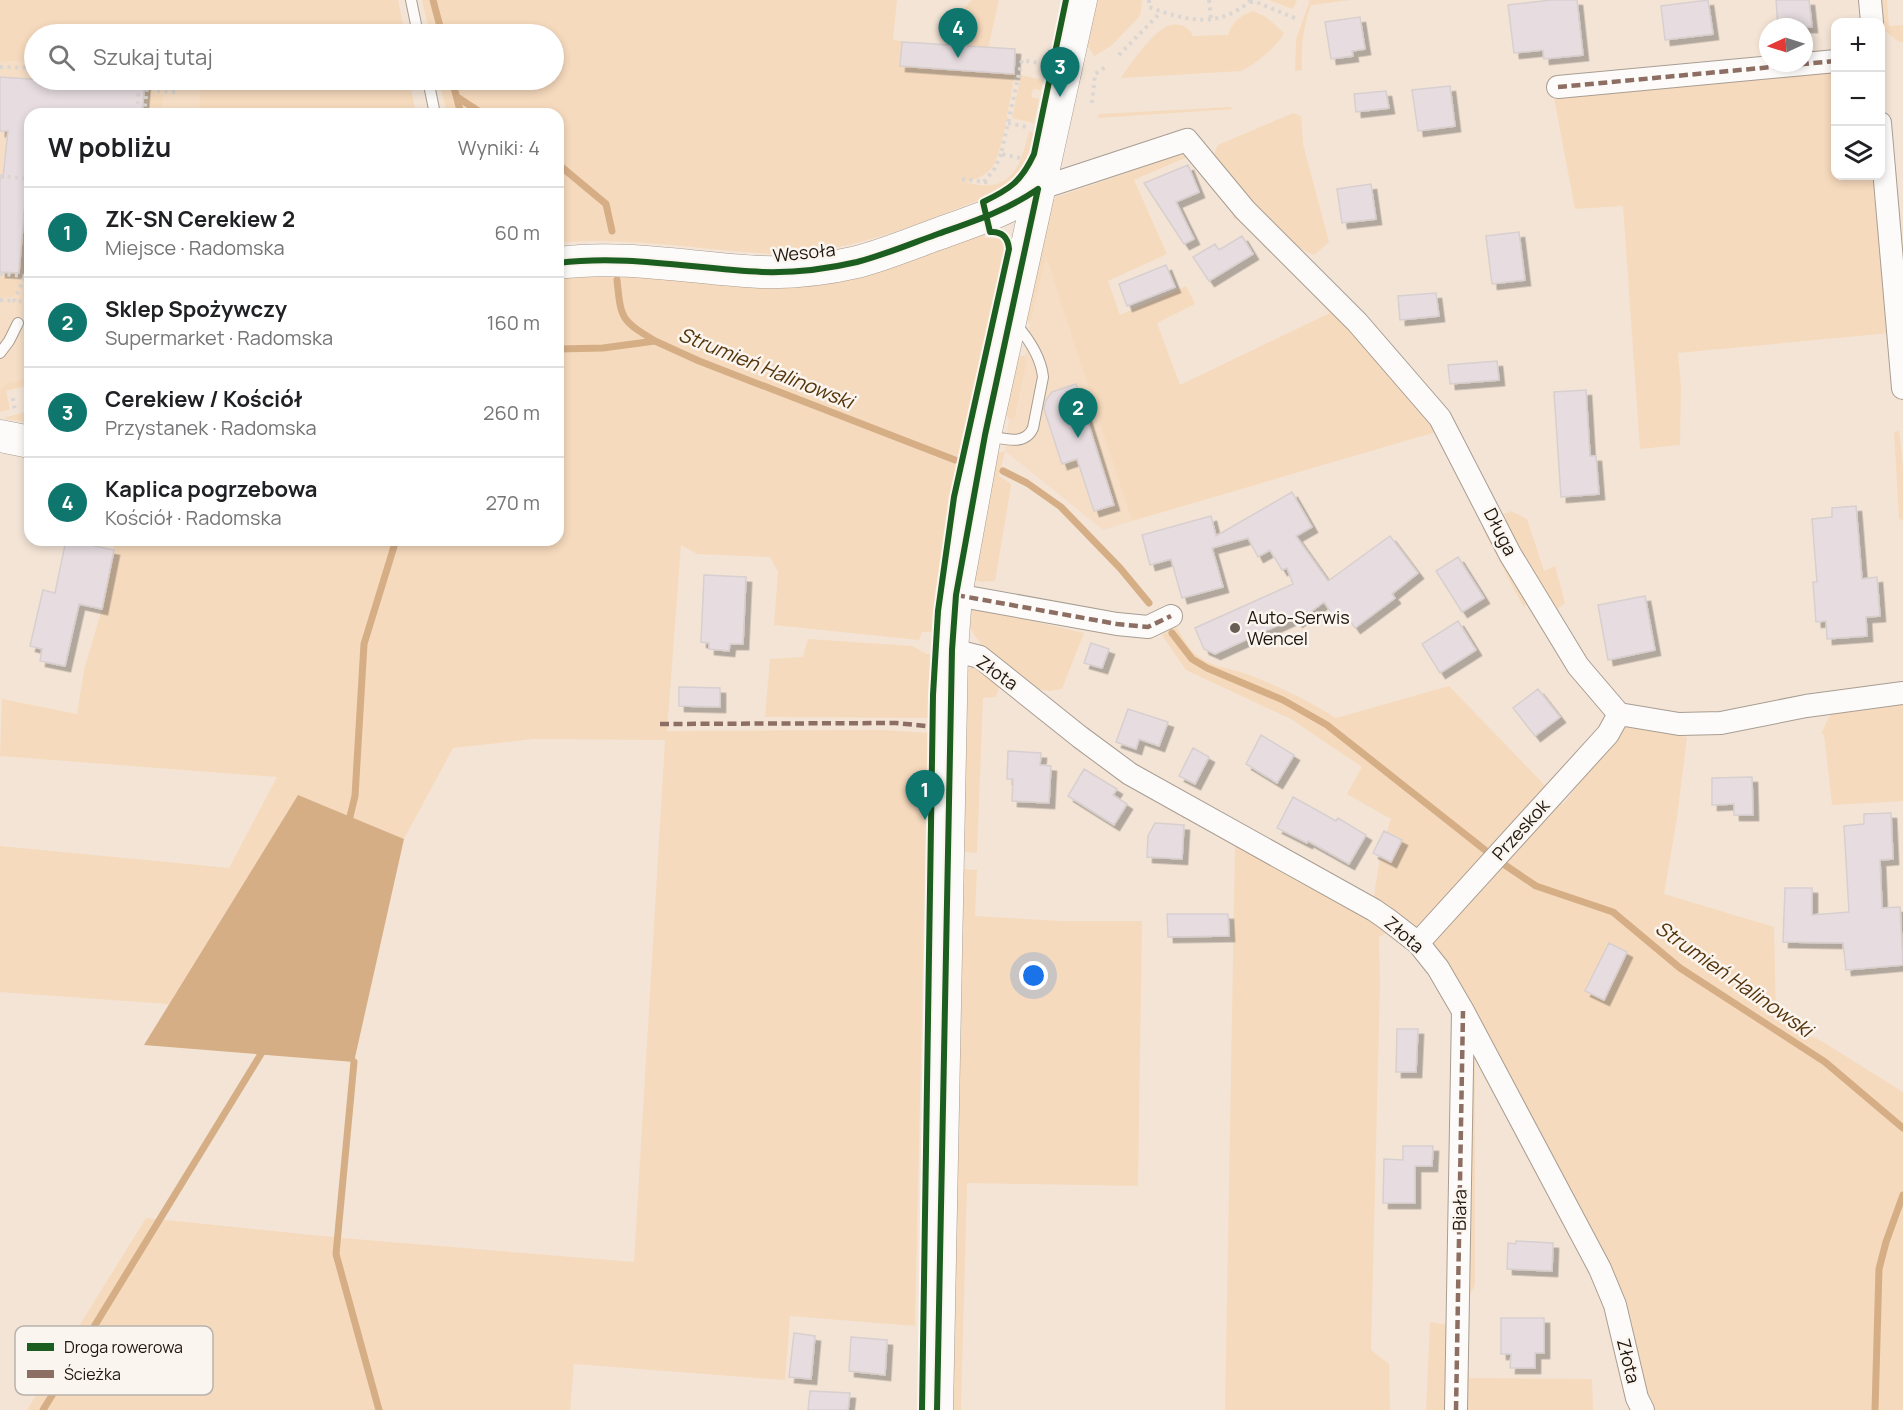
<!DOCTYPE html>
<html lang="pl">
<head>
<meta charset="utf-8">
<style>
  body { margin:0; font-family:Manrope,sans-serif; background:#f2f2f2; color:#202124 }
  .controls { position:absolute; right:18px; top:18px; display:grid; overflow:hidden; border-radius:12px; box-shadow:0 3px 9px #0003 }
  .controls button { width:54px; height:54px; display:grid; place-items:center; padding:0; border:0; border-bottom:2px solid #e0e0e0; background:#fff; color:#202124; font:30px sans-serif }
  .compass { position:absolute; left:1759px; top:18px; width:54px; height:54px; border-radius:50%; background:#fff; box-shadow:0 3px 9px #0003; rotate:266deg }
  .you { position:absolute; left:1034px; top:976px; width:21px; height:21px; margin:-15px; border:4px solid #fff; border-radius:50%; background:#1a73e8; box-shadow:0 0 0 9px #1a73e833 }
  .badge { display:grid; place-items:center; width:39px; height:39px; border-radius:50%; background:#0f766e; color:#fff; font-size:20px; font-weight:700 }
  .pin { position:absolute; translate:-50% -50px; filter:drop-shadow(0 2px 3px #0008) }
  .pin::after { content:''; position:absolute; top:32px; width:21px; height:18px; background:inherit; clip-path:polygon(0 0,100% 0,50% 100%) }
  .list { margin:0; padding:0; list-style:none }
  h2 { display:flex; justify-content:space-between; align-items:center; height:78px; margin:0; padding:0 24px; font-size:26px }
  h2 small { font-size:20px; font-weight:400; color:#757577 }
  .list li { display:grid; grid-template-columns:39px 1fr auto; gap:18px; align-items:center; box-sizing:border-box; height:90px; padding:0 24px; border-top:2px solid #e0e0e0 }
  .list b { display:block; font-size:22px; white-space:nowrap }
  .list p { margin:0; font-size:20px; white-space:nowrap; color:#757577 }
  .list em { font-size:20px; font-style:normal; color:#757577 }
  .icon { flex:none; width:33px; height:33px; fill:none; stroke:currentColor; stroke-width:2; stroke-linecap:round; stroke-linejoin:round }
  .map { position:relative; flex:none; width:1903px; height:1410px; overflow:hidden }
  .search { position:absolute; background:#fff; box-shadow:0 3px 9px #0003; left:24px; top:24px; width:540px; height:66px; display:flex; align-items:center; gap:15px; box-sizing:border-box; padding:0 21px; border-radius:33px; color:#757577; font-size:22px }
  .panel { position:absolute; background:#fff; box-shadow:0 3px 9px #0003; left:24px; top:108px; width:540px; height:438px; border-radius:18px }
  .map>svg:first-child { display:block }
  .built { fill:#f6dec6 }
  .green { fill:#f6dabd }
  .water { fill:#d5ae86 }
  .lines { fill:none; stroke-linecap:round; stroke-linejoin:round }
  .stream { stroke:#d5ae86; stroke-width:7 }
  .building { fill:#e7dde0; stroke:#d8cfcf; stroke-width:1.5; filter:url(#shadow) }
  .lane-casing { stroke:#a89d92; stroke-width:12 }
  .street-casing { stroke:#a89d92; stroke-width:24 }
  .secondary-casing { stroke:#a89d92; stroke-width:33 }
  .path { stroke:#dbd6d2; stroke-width:4; stroke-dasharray:3 4.5; stroke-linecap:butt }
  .lane { stroke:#fdfbf9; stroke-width:10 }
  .street { stroke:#fdfbf9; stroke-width:22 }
  .secondary { stroke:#fdfbf9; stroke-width:32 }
  .quiet { stroke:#8d6e63; stroke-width:4.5; stroke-dasharray:9 4.5; stroke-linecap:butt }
  .cycleway-casing { stroke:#fbf5f0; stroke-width:10 }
  .cycleway { stroke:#1b5e20; stroke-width:6 }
  .poi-dot { fill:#695e53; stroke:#fbf5f0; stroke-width:2 }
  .labels { text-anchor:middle; stroke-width:5; stroke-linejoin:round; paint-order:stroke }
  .street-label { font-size:18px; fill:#1f160d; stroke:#fbf5f0 }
  .poi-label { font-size:18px; fill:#1f160d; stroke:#fbf5f0; text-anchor:start }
  .water-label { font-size:20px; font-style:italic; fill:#56340a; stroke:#fbf5f0 }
  .key { fill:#fbf5f0; stroke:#b9b2ac; stroke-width:1.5 }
  .key-label { font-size:16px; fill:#1f160d }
</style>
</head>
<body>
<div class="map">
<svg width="1903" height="1410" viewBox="0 0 1903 1410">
  <defs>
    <filter id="shadow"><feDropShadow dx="5.5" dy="5.5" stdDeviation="0" flood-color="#0004"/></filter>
  </defs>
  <rect width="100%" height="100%" fill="#f3e4d6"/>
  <path class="built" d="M34,60V80H409L416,114H30V377L5,384L0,389V62Z
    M1046,255L1132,521L1103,530L1005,451L1009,419L1016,417L1027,362L1025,356L1030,324Z"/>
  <path class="green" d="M0,0H398L405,34H34V60L0,62Z
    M422,0H897L893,40L902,41L901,65L1015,74C1011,93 1002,154 993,166C986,176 975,180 965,182C1010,195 1020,169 1029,131L1034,133C1027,163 1021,178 993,194C920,224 839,259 759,253C691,249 627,236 558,243V114H447L439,80H554V34H430Z
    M972,0H999L988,48L947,45L953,18Z
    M1093,0H1142L1140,16L1111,46L1094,56L1086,43Z
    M1269,0H1297L1293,9Z
    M1310,0H1351L1311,5C1303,27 1301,46 1302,70L1295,71L1296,40Z
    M1877,0H1887L1889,26L1903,25V43L1896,40L1881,27Z
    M1253,11L1266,17L1284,33C1276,48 1256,64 1241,71L1121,78C1128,66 1153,33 1165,27C1176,21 1189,26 1193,36L1228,35C1231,23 1241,15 1253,11Z
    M1835,70L1836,176H1880L1890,333L1678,353L1681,386L1680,445L1640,449L1623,206L1575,209L1554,98Z
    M1021,75L1043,80L1041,90L1033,89L1031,97L1039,99L1034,123L1012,118Z
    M150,80H164L163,90L155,89L154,93L163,94L162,108L148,107Z
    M284,80H333L334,85L403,83L404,80H409L416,114H199L201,83Z
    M1230,107L1233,109L1099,118L1097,117L1099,114Z
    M1293,113L1301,116L1303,144L1329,242L1314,255L1291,244L1215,160L1214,154L1218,145Z
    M1183,155L1187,157L1134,180L1167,254L1108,281L1120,315L1186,286L1195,304L1157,323L1180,385L1330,313C1300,280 1270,242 1232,216L1237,214L1401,379L1436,432L1132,521L1046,256L1030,324L1027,319L1053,200L1057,197L1169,158Z
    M982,230L985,238L999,239L1005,245V249L951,490L936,588L933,632H922L919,640L774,625L778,572L770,557L697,554L681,545L667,731L884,730L928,733L915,1326L790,1316L785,1380L574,1364L570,1410H27L146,1218L342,1238L634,1262L665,740L534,739L453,748L404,839L298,795L169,1004L0,992V846L229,868L277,777L0,756L2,699L77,714L84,670L102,609L115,540H558V275L587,273L698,279Z
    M0,277L20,278L16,293L12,297H0Z
    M1020,356H1025L1027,362L1015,418L1009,419L1005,413L1015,358Z
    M30,377V385L6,391L10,409L0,412V389L5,384Z
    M29,411L30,423L3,418Z
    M1899,431L1903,466V524V521L1899,518L1894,432Z
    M1005,451L999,476L1011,484V486L995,581L982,582L971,579L992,455Z
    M1511,511L1527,519L1544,571L1555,566L1565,603L1557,609L1566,623L1532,580L1501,522L1502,515Z
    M1482,528L1490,531L1527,602L1524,608Z
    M970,610H984L1084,633L1062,689L1049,691L1038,689L982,646L968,625Z
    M1176,626C1182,636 1188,649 1198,656C1215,669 1231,668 1249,675C1280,687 1309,701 1336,718L1449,686L1563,804L1624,726L1687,737L1677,818L1664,894L1774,927L1776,1019L1823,1042L1903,1092V1410H1651L1646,1399L1630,1315L1608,1259L1452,973L1434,944L1374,896L1381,850L1391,819L1347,794L1362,767L1291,719L1186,670L1162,635Z
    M808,639L912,646L927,654H932L930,718L765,717L770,659L803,657Z
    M974,665L1001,681L996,697L983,698L977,853L966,852L960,845L964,673Z
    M1903,702V801L1832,805L1824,734H1821L1828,719L1833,712Z
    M1235,845L1311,884L1389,932L1379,937L1380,986L1371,1350L1389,1364L1390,1410H1225Z
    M964,869L977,870L975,916L1060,921H1142L1138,1186L967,1183L961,1410H950L959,876Z
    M1470,1038L1475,1047V1285L1470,1295L1469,1351L1463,1350Z
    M1430,1322L1449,1325L1447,1410H1426Z
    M1465,1369L1469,1373V1378L1592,1379L1593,1410H1462Z"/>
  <path class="water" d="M298,795L404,839L354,1062L144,1045Z"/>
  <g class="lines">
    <path class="stream" d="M433,0L442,34
      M452,80L461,114
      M457,97L483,114
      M558,164L606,204L612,231
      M617,280C621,320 621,320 655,341
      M558,349L603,348L655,341L699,361L955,460
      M1003,471L1027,483L1061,507L1120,568L1149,603
      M1172,633L1192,659L1207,668L1283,700L1327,725L1485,850
      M348,825L355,796L364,644L396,540
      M1502,863L1536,886L1613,912L1680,968L1825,1062L1903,1128
      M354,1062L336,1254L379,1410
      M43,1410L261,1054L264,1046
      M1875,1410L1879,1269L1886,1242L1903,1195"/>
  </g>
  <path class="building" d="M1551,0H1577L1583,55L1544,59L1543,50L1514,53L1508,5Z
    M1708,0L1713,34L1665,40L1661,6Z
    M1776,0H1809L1812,27H1778Z
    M1360,17L1365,49L1352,51L1353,56L1331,59L1325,22Z
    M902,42L1015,49L1014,74L900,66Z
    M0,77L74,82V80H145L142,114H30V202L25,201L19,273L0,272V178H3L8,131H0Z
    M1450,86L1455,126L1418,131L1412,90Z
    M1386,91L1389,108L1356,112L1354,94Z
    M1188,165L1199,192L1176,202L1194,239L1184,244L1144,183Z
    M1371,184L1376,219L1342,223L1337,189Z
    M1519,232L1525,280L1492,284L1486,236Z
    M1242,236L1253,254L1209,281L1193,257L1215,244L1219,250Z
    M1166,265L1175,287L1127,306L1119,284Z
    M1436,293L1439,316L1400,320L1398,296Z
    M1497,361L1499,380L1450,384L1448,365Z
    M1076,384L1114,505L1094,511L1077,459L1062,464L1044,409L1046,400L1052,392Z
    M1586,390L1590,456H1596L1599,494L1561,497L1554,392Z
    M1292,492L1312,527L1296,536L1328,581L1390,536L1418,573L1392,594L1395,598L1355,628L1344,612L1335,618L1324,602L1297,622L1294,618L1215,654L1204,649L1195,628L1293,584L1287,568L1282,570L1270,550L1258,557L1248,538L1212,548L1223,587L1182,598L1171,559L1150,565L1142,535L1211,516L1216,536Z
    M1856,506L1862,579L1877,577L1880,616L1866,617L1867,636L1827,639L1826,621L1816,622L1813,582H1817L1812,519L1832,517V508Z
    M66,540L114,550L102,609L79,604L65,666L40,661L42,649L30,646L43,590L55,593Z
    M1458,557L1484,598L1462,612L1436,571Z
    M704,575L746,577L743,644H730L729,651L709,649V643L701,642Z
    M1645,596L1655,650L1608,660L1598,605Z
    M1458,621L1476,650L1440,673L1422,644Z
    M1091,643L1109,649L1102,668L1084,663Z
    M679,687L720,688V707L679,706Z
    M1538,689L1560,717L1535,736L1513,708Z
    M1128,709L1168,722L1159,746L1139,739L1136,749L1116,742Z
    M1261,735L1294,755L1277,783L1246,764Z
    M1193,748L1209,757L1195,784L1179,776Z
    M1008,751L1041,753L1040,765L1051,766L1049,803L1012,801L1013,779H1007Z
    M1084,769L1117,789L1113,795L1127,804L1114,825L1068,796Z
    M1752,777L1753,815H1734V804L1712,805V778Z
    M1293,797L1336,821L1338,818L1366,835L1349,864L1308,841L1307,843L1277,828Z
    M1891,813L1893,859L1880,860L1882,908L1900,907L1903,965L1846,970L1843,943L1783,942L1785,888H1812V915L1849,912L1844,826L1864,824V814Z
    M1155,823L1184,825L1182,859L1147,857L1148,836Z
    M1384,831L1402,840L1391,862L1373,853Z
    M1167,914H1228L1229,936L1168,937Z
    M1609,943L1627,952L1604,1000L1585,991Z
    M1397,1029H1418L1416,1072H1396Z
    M1403,1146H1433L1432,1166H1415V1203H1383L1384,1159L1403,1160Z
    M1516,1241L1553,1243L1552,1271L1507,1269L1508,1243L1516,1244Z
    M1501,1318H1544V1353H1535V1368H1510L1511,1354H1501Z
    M794,1333L815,1336L811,1379L789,1377Z
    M851,1337L887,1340L885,1375L849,1371Z
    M810,1391L850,1393L848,1410H808Z"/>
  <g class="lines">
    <defs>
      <path id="lane" d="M411,0L418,34
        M428,80L435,114
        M0,353L9,341L18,323
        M989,436C1005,439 1025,446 1033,428L1043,377C1041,356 1028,338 1015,323"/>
      <path id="street" d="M1870,0L1872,22
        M1558,87L1836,61
        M1880,123L1903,388
        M1038,189L1187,140L1245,210L1357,322L1440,418L1510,554L1578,666L1619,714L1679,724L1721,723L1806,706L1903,693
        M956,595L1117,624L1148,627L1171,616
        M952,650L980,657L1080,737L1130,774L1374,910L1387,919L1418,943L1438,968L1463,1011L1600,1269L1615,1305L1637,1398L1643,1410
        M1418,943L1608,734L1619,714
        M1456,1410L1463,1012"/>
      <path id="secondary" d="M558,263C627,254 694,269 762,272C794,273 827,269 857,262C884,255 910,244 935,235C974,221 1004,212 1038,189
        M0,436L30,442
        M937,1410L952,650L956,595L985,435L1081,0"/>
    </defs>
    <use href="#lane" class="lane-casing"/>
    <use href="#street" class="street-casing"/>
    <use href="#secondary" class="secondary-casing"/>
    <path class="path" d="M1149,0V7C1186,21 1219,29 1251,0
      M1209,0L1211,18
      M1250,2H1256L1297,19
      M1119,55L1161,12
      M0,67L34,68
      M88,80L139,85L137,114
      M157,91L175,92
      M1092,103L1095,74L1107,66
      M145,110H150V114
      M144,114L148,80
      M154,114V111H161L160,114
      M1008,123L1026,127
      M1020,158L1001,154L1022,60L1040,63
      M0,176L30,179
      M962,179L991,183
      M984,182L995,168L1001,154
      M30,264L14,301L30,302
      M0,274L25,276
      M0,300L14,301
      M13,398L15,412"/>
    <use href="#lane" class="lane"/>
    <use href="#street" class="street"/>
    <use href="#secondary" class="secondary"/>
    <path class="quiet" d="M1558,87L1836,61
      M956,595L1117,624L1148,627L1171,616
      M660,724L896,723L936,727
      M1456,1410L1463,1011"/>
    <defs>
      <path id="cycleway" d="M558,263C627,254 694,269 762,272C794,273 827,269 857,262C884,255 910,244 935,235C974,221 1004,212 1038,189
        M922,1410L933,695L938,611L954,497L1009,249C1008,237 1002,231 990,232L983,202C1010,189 1021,182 1034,154L1066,0
        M937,1410L952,650L956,595L985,435L1038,189"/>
    </defs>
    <use href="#cycleway" class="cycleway-casing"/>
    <use href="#cycleway" class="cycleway"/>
  </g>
  <circle class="poi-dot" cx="1235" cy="628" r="6"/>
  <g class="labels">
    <g class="street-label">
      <text transform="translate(804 253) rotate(-6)" y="6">Wesoła</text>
      <text transform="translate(1500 532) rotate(63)" y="6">Długa</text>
      <text transform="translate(997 673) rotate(35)" y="6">Złota</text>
      <text transform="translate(1521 830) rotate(-48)" y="6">Przeskok</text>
      <text transform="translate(1404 935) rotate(41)" y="6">Złota</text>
      <text transform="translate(1460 1210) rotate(-89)" y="6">Biała</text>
      <text transform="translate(1628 1361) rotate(76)" y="6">Złota</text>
    </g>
    <g class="poi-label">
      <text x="1247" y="624">Auto-Serwis<tspan x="1247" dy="21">Wencel</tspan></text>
    </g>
    <g class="water-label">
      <text transform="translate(766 368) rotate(22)" y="7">Strumień Halinowski</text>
      <text transform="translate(1734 979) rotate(35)" y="7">Strumień Halinowski</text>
    </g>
  </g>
  <rect x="15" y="1326" width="198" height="69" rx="9" class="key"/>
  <rect x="27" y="1343" width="27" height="8" fill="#1b5e20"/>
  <rect x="27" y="1370" width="27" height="8" fill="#8d6e63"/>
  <g class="key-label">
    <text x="64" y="1353">Droga rowerowa</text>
    <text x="64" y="1380">Ścieżka</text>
  </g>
</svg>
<div class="controls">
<button>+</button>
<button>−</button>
<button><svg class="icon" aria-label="layers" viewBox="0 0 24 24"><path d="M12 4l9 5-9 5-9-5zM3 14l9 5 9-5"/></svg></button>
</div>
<svg class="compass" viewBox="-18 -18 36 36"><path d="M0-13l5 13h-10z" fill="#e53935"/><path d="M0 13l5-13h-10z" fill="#757577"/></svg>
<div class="you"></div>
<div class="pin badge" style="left:925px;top:820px">1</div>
<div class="pin badge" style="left:1078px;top:438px">2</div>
<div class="pin badge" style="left:1060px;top:97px">3</div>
<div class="pin badge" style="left:958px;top:58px">4</div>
<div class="search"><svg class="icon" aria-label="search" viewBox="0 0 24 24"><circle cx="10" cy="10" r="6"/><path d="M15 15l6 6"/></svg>Szukaj tutaj</div>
<section class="panel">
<h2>W pobliżu<small>Wyniki: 4</small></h2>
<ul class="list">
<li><span class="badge">1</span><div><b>ZK-SN Cerekiew 2</b><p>Miejsce · Radomska</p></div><em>60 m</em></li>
<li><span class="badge">2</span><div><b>Sklep Spożywczy</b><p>Supermarket · Radomska</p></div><em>160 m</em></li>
<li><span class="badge">3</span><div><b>Cerekiew / Kościół</b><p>Przystanek · Radomska</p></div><em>260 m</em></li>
<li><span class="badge">4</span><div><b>Kaplica pogrzebowa</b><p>Kościół · Radomska</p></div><em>270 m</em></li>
</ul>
</section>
</div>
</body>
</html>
